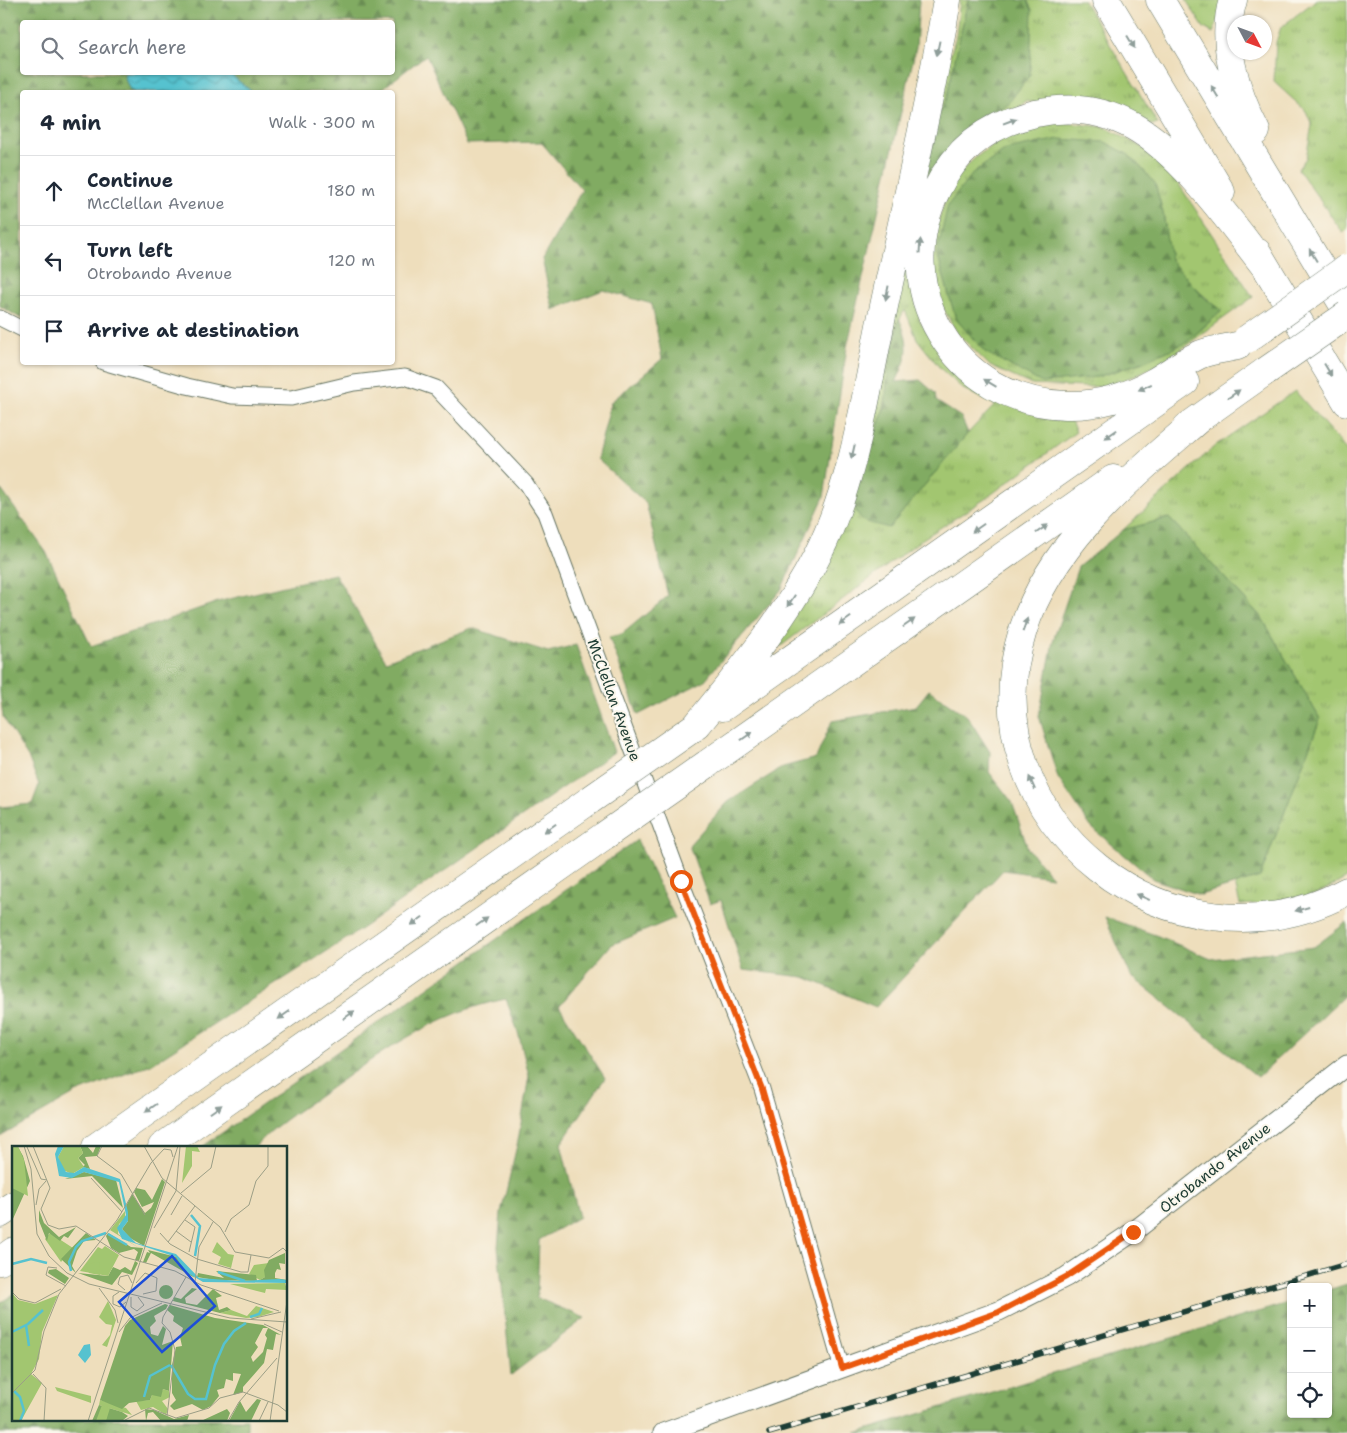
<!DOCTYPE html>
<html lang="en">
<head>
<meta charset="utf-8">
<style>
  body { margin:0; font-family:"Shantell Sans",sans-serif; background:#f2f2f3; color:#1f2937 }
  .controls { position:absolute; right:15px; bottom:15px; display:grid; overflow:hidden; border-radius:5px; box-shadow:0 1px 4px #0004 }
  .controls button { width:45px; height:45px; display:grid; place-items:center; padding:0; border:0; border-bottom:1px solid #e0e1e3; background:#fff; color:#1f2937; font:25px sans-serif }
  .compass { position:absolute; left:1227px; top:15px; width:45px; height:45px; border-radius:50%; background:#fff; box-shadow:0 1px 4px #0004; rotate:131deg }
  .stop { position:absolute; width:15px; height:15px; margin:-11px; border:4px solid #ea580c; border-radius:50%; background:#fff }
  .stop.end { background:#ea580c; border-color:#fff; box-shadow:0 1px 5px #0008 }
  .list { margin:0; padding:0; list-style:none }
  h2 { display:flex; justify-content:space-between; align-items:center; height:65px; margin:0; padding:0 20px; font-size:21px }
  h2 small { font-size:16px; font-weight:400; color:#747a83 }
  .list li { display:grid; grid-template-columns:32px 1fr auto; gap:15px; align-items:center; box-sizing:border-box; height:70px; padding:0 20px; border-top:1px solid #e0e1e3 }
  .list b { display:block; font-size:19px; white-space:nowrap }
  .list p { margin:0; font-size:16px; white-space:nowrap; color:#747a83 }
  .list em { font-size:16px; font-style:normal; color:#747a83 }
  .icon { flex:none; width:28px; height:28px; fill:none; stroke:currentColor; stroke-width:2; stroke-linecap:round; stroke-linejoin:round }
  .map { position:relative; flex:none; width:1347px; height:1433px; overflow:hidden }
  .search { position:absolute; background:#fff; box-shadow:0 1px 4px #0004; left:20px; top:20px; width:375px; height:55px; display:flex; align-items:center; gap:12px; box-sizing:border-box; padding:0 18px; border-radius:5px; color:#747a83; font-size:19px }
  .panel { position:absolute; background:#fff; box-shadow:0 1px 4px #0004; left:20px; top:90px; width:375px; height:275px; border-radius:5px }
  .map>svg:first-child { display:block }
  .grass { fill:url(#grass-tufts); stroke:#608252; fill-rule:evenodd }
  .forest { fill:url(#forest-firs); stroke:#50744b }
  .water { fill:url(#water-waves); stroke:#3a8082 }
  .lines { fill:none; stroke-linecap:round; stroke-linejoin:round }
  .minor-casing { stroke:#677564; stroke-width:17 }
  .tertiary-casing { stroke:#677564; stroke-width:21 }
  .motorway-casing { stroke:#677564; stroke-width:29 }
  .minor { stroke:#fff; stroke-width:15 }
  .tertiary { stroke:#fff; stroke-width:19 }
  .motorway { stroke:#fff; stroke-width:28 }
  .rail-casing { stroke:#1f3d34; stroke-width:5.5 }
  .rail { stroke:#fbf7ec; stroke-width:4; stroke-dasharray:11; stroke-linecap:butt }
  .motorway-bridge-casing { stroke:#677564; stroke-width:29; stroke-linecap:butt }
  .motorway-bridge { stroke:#fff; stroke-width:28 }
  .oneway { fill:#8f9e9a }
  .route { stroke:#ea580c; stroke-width:6 }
  .labels { text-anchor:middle; stroke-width:4; stroke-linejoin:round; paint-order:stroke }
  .street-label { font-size:15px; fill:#1f3d34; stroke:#fbf7ec }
  .inset-river { fill:none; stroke:#56c2cf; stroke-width:2.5 }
  .inset-road { fill:none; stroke:#9b9e86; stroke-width:1 }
  .view { fill:#1d4ed8; fill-opacity:0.15; stroke:#1d4ed8; stroke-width:2.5 }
  .inset-edge { fill:none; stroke:#1f3d34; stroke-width:2.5 }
</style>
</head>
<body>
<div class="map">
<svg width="1347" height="1433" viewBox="0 0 1347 1433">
  <defs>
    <pattern id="grass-tufts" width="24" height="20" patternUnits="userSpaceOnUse" patternTransform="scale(1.25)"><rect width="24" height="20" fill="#a2c670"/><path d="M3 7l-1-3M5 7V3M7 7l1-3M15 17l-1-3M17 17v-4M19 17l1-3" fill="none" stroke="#83a25d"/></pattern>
    <pattern id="forest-firs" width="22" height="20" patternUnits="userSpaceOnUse" patternTransform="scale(1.25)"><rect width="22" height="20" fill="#81ab62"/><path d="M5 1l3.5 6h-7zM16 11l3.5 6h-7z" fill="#698c52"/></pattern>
    <pattern id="water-waves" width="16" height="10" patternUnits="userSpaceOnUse" patternTransform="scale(1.25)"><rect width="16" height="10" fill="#56c2cf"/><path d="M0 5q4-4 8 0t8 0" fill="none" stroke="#479fa9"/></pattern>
  </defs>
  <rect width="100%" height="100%" fill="#fbf7ec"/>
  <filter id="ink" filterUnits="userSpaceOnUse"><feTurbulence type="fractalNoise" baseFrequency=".02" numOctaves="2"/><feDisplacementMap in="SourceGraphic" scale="10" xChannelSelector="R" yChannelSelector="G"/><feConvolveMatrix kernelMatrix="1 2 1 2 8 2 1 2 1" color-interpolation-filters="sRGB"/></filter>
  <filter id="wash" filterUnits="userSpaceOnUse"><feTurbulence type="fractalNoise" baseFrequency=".0096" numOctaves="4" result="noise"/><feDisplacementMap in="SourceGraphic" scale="20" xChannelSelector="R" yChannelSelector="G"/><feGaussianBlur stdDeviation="1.12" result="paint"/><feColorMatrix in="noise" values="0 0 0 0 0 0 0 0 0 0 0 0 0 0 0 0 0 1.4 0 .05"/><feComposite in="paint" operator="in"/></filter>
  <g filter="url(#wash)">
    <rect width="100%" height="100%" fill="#eedebc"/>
    <path class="grass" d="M960,0H968L947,96L937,117L1032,10L1027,0H1083L1158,124L1149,125L1026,101L930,189L918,187L929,129L956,36Z
      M1186,0H1225L1213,33L1204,28Z
      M1316,0H1347V230L1343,233L1298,169L1306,158L1312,125L1306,111L1274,82L1276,42L1281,27Z
      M1058,122L1105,127L1147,150L1176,180L1253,297L1162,363L1111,386L1085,387L1032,385L990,366L957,333L937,297L928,252L952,180L975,158L1003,137ZM1105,142C1144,164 1158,179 1165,225C1166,235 1166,250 1170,259C1175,272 1210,301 1222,311L1187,342L1143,362L1097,377L985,352L956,319L937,253Z
      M905,258L921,323L955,369L1000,400L1042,417L1071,421L1076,432L985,499L921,540L781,646L770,642L823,570ZM905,310L917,339L940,368L963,389L995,405L968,433L889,528L854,494C864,465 878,436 884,407C892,376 886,337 905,310Z
      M1295,391L1340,442L1347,453V878L1317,894L1287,902L1240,905L1235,884L1260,877L1320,719L1262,618L1169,518L1123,530L1216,445Z"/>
    <path class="forest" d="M0,0H919L916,47L847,347L824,497L781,590L704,681L638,715L609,637L622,634L668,596L646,503L597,459L611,402L662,359L652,304L603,290L553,310L542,259L582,190L541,142L467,144L426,55L378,92H252L229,73L392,72V22H22V72L125,73C123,79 129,89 134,92H22V319L0,306Z
      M968,0H1027L1032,10L1030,75L1010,101L975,130L935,172H925L937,117L947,96Z
      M1059,139L1105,142L1129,155L1155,183L1163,213L1170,260L1205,298L1222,310L1187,342L1143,362L1097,377L1042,383L985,352L956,319L937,253L948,205L974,172L1006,150Z
      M899,318C911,346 909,355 896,382L920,380L935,393L936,401L961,417L968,433L889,528L863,521L855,510L854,494L885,406L888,370Z
      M0,488L46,552L91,646L221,601L335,574L386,661L472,628L548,652L576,645L614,752L357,932L151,1064L76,1093L0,1137V807L32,804L39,785L29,759L3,717L0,692Z
      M1169,518L1262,618L1320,719L1260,877L1200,895L1153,879L1091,827L1058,778L1039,716L1053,641L1078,567L1123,530Z
      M929,690L967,716L990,752L989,772L1012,802L1028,849L1052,877L1003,870L876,1007L804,977L743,970L721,900L710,904L689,845L728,802L783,767L816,758L832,721L916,706Z
      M637,840L675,918L611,945L559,1006L605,1078L561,1144L579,1217L539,1240L537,1298L585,1318L511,1375L498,1247L501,1213L518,1141L529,1076L518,1032L506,999C436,1012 377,1055 321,1095C298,1111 273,1126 255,1147H202Z
      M1105,917L1158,936L1211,959L1314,947L1347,922V993L1258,1077L1131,976Z
      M1347,1284V1433H856L1291,1302V1414H1328V1290Z
      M14,1294V1419H247V1433H0V1303Z"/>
    <path class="water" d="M125,73H229L252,92H134L130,90L124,76Z"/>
  </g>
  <g filter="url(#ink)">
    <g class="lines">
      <defs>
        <path id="minor" d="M0,318L22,329
          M103,362L187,386L232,396L291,398L354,383L405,377L436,388L526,484L545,513L681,881L762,1089L842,1369"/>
        <path id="tertiary" d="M663,1433L999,1311L1066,1277L1133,1232L1347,1065"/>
        <path id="motorway" d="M1106,0L1221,192
          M1160,0L1347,311
          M1233,0C1220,42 1236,93 1256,131
          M1257,252L1347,402
          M1237,346C1224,349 1208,350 1197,356C1182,363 1168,374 1154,382C1128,397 1096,406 1066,405C953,402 888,288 937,189C957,148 991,123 1035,113C1068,106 1102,109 1133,126C1183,154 1231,223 1267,269
          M1201,417C1132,477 1052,540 1023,630C963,822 1174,984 1347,891
          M1187,427L1266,371
          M723,707L1185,382
          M697,725C741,671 786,617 817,556C855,481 866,392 883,311C905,207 930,104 947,0
          M707,764L1113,479
          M96,1147L590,800
          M162,1147L604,836
          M0,1214L14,1205
          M0,1261L14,1251"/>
      </defs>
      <use href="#minor" class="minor-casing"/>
      <use href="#tertiary" class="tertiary-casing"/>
      <use href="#motorway" class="motorway-casing"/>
      <use href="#minor" class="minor"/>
      <use href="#tertiary" class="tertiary"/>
      <use href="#motorway" class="motorway"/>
      <defs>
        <path id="rail" d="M769,1433L1347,1264"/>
      </defs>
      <use href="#rail" class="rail-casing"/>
      <use href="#rail" class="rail"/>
      <defs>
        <path id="motorway-bridge" d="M1247,339L1347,268
          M1266,371L1347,315
          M590,800L693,728
          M604,836L707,764"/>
      </defs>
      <use href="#motorway-bridge" class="motorway-bridge-casing"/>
      <use href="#motorway-bridge" class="motorway-bridge"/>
    </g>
    <defs><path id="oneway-solid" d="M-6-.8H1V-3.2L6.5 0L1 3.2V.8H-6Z" transform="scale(1.25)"/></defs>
    <g class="oneway">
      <use href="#oneway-solid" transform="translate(1131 42) rotate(59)"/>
      <use href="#oneway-solid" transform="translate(938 48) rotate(102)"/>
      <use href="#oneway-solid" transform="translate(1215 92) rotate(-121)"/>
      <use href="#oneway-solid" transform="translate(1010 121) rotate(-21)"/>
      <use href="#oneway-solid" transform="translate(920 246) rotate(-86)"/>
      <use href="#oneway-solid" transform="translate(1313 255) rotate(-121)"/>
      <use href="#oneway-solid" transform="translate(887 293) rotate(102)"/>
      <use href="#oneway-solid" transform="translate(1328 370) rotate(59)"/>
      <use href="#oneway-solid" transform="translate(990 383) rotate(-149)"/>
      <use href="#oneway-solid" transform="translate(1145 387) rotate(155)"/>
      <use href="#oneway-solid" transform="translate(1234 394) rotate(-35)"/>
      <use href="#oneway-solid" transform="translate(1111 434) rotate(145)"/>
      <use href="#oneway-solid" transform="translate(853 452) rotate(103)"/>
      <use href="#oneway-solid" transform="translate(978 528) rotate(145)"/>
      <use href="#oneway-solid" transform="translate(1042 529) rotate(-35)"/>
      <use href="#oneway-solid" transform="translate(791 601) rotate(123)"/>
      <use href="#oneway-solid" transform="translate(845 621) rotate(145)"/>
      <use href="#oneway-solid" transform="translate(909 623) rotate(-35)"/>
      <use href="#oneway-solid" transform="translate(1025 625) rotate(-71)"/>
      <use href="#oneway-solid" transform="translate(747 736) rotate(-35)"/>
      <use href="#oneway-solid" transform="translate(1032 783) rotate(-114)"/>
      <use href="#oneway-solid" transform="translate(550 828) rotate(145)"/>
      <use href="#oneway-solid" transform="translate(1143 897) rotate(-156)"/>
      <use href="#oneway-solid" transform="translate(1302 909) rotate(164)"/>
      <use href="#oneway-solid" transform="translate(417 921) rotate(145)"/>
      <use href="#oneway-solid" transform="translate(482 922) rotate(-35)"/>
      <use href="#oneway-solid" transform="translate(284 1015) rotate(145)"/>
      <use href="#oneway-solid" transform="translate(349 1015) rotate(-35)"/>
      <use href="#oneway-solid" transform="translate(151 1108) rotate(145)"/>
      <use href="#oneway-solid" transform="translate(216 1109) rotate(-35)"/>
    </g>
  </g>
  <g class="lines" filter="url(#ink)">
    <path class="route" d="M681,881L762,1089L842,1368L999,1312L1066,1277L1133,1232"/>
  </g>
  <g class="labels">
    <g class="street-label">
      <text transform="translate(614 700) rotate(70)" y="5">McClellan Avenue</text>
      <text transform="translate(1215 1168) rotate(-38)" y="5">Otrobando Avenue</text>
    </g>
  </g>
  <g transform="translate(12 1146)">
    <rect width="275" height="275" fill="#eedebc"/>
    <path d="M38,87L61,102L49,116L33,93ZM257,117L253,131L248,134L237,128L242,119ZM244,160L262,166L246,171L234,172L208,167L219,164L235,170ZM43,241L79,250V257L45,245ZM151,243L157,245L158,251L150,255L156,263L154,269L141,261L129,264L124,255L138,254L140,249H148ZM88,254L114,262L120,269L87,259Z" fill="#a2c670"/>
    <path d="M0,0L7,3L11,10L18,35L0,75ZM68,0H75L81,7L84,0H89L85,10L73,11L78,23L70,21L73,19L66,12L71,7ZM72,26L104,34L111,62L80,30L53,33ZM150,33L153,36L132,100L118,92L110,83L116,75L114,60L120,48L133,67L139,62L142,56L130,61L122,46L124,42L133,44L140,54ZM27,64L32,77L47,91L64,81L56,92L52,90L48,95L37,87L35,95L27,75ZM74,87L84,94L72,95L65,105L60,120L64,127L49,113ZM96,87L119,101L131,102L127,115L123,114L126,106L122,103L107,107L99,102L94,90ZM136,104L165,111L183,132L139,107L134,117L131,116L135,106L138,107ZM273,107V118L267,117L269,124L265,123L263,127V132L275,134H248L253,131L252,124L257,114ZM123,115L126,117L120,129L110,126L100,139L66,127L96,130L101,121L108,124L113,121L119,125ZM44,123L57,132L53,138L36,127L37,124ZM204,125L244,129L245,135L203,134L185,131L186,127L212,132ZM147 146a7 7 0 1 1 14 0a7 7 0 1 1-14 0ZM180,142L185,143L173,152L174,157L185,159L201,143L210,150L204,152L207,164L215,161L219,164L208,167L161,155L162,151L169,153ZM153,158L156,159L154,163L142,170L144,175L138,181L139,188L146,190L151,180L154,183L150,199L161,195L157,245L151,243L149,251L140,249L138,254L117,257L110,263L88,254L113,180L118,174ZM158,159L203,172L251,179L269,189L264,188L261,204L255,203L252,217L231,241V246L221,249L229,228L221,227V235L214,233L212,242L205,244L207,250L199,260L191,264L180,258L162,264L158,260L164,254L160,247V219L164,201L170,200L168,191L171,182L161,175L162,170L155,164ZM251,182H256L253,189L255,192L251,206L241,216L239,211L246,201L243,197ZM245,253L249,254L239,275H217L228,255L234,266ZM87,259L110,266L116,270L110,275H80ZM133,263L142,264L162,273L177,269L175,275H149L141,266L136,267L134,275ZM215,263L218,267L215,275H189Z" fill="#81ab62" fill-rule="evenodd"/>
    <path d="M0,0H6L12,14L16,50L0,42ZM52,0H68L71,7L66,12L72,21L60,28L51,24L46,11ZM174,0H185L188,6L180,5V20L170,37ZM113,65V73L107,78L106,88L127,102L98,84ZM205,96L216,108L222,109L219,122L206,118L209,111L200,106ZM93,100L107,109L96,130L68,125L86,101L90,103ZM273,137L275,144L254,143L253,147L218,138ZM0,147L6,154L23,158L46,149L30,186L27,213L19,228L30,237L9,275H0ZM96,155L104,174L95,201L90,199L98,189L100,179L94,178L87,171ZM90,259L98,262L94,275H84Z" fill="#a2c670"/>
    <path d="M87,116L88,129L77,127L74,118Z" fill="#a2c670"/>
    <path d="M46,0H52L46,11L54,26L62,27L72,21L108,33L116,66V75L110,83L124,97L164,108L187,132L228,135L267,133L275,134V137L191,136L174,126L164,111L110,93L105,82L114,69L107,36L72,26L60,32L47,30L43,8ZM78,198L79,209L73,217L66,209L72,199Z" fill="#56c2cf"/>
    <path class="inset-river" d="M179,69L188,80L183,110M96,88L115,99M0,118L19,113L35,117M59,125L57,116L64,101L70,95L94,87M206,126L233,135M238,171L247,168L250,162M14,179L17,200M0,186L16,178L31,164M159,219L176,248L183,253H194L203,219L212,198L222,185L234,177M2,245L8,251L12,265L8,275M132,251L138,230L158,219"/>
    <path class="inset-road" d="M12,0L19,23L25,88L37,110L55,127L77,138L218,172L275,176M21,0L38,42L29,63L36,79L47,83L64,80L112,111L163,125L189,139L267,165M90,0L85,10L109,28L133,69M132,0L150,32L208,81L223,106L257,112L271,102L275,106M15,1L29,33L35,34M139,17L152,3L159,4L161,11M79,32L110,66M169,47L199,22L204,0M24,59L27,43L34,35M159,69L170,50M173,74L183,81L177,106M142,82L164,45L168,1M164,85L179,96M213,86L219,73L237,59L244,35L256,20V0M148,87L158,98L185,113L229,126H236L239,109M156,96L183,60M45,122L36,121L34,129L54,140M183,136L187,101L201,76M124,137L133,127L145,132L144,145L131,148M87,142L103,164L106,177M113,144L106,138L108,131L116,129L120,137M0,146L7,153L23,157L49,143M107,146L101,150V158L108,161L114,156M119,151V161L125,165L132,159L126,151M239,173L269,166M252,178L270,186M107,186L118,172L150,157M21,228L34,242L32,275M0,247L23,224L32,185L47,148L105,74L139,17M155,270L163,204L158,186L150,177L151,171L174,131M76,275L166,0M111,275L137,262L164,272L197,262L208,252L231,246L266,259L275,266M216,275L227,256L265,212M247,275L256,256M258,275L275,155"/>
    <path class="view" d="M160,110L203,160L150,206L107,156Z"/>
    <rect width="275" height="275" class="inset-edge"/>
  </g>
</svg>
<div class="controls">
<button>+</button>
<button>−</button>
<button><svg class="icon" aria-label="locate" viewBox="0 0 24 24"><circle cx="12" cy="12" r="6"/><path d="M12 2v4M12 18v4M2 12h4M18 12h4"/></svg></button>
</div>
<svg class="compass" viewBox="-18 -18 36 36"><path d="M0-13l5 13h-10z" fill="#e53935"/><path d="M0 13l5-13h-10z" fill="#747a83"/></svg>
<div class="stop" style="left:681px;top:881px"></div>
<div class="stop end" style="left:1133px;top:1232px"></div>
<div class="search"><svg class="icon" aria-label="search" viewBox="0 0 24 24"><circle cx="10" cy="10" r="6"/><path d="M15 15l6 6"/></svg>Search here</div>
<section class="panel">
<h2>4 min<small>Walk · 300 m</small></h2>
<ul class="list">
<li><svg class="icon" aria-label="ahead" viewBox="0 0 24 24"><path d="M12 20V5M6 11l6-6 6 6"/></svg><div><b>Continue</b><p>McClellan Avenue</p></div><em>180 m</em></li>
<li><svg class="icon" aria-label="left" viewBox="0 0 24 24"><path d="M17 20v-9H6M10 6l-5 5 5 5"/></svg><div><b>Turn left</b><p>Otrobando Avenue</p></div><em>120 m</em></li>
<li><svg class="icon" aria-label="arrive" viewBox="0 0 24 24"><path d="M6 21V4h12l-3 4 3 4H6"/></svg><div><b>Arrive at destination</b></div></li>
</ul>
</section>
</div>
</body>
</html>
